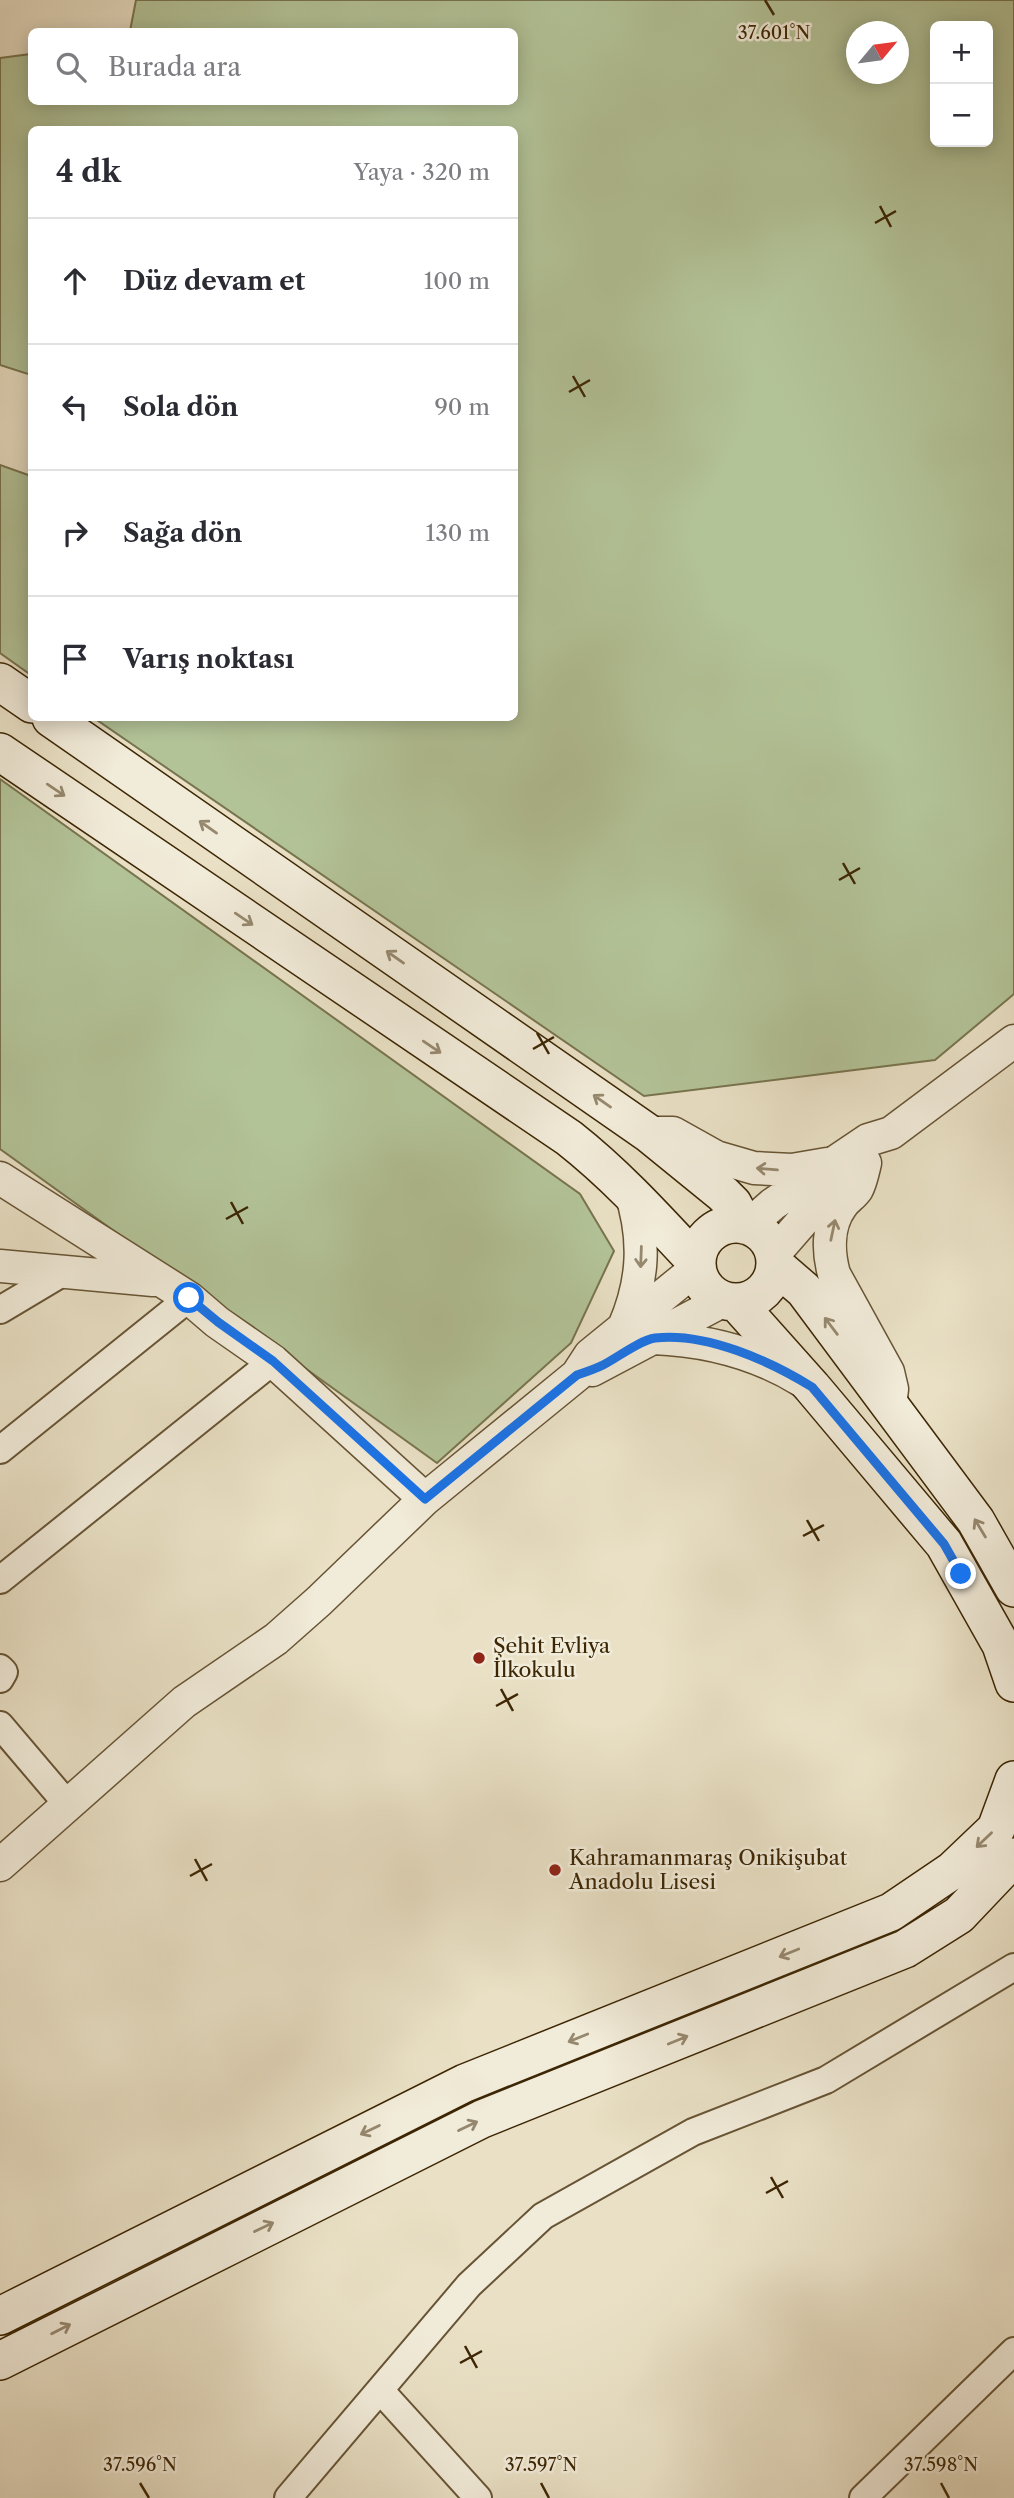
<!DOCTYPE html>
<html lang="tr">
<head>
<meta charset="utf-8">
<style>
  body { margin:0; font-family:"Libre Caslon Text",serif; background:#f7f7f7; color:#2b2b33 }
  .controls { position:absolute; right:21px; top:21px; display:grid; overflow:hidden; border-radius:10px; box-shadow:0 4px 18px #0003 }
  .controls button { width:63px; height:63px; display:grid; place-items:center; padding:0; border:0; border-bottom:2px solid #e1e1e2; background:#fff; color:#2b2b33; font:35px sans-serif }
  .compass { position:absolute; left:846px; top:21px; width:63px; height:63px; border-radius:50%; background:#fff; box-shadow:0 4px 18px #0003; rotate:61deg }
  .stop { position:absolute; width:21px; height:21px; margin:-16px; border:5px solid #1a73e8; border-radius:50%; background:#fff }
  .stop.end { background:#1a73e8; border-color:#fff; box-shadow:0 2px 7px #0008 }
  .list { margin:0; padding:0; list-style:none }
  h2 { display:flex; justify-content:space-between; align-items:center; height:91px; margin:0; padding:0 28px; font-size:30px }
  h2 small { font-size:23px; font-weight:400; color:#7c7c81 }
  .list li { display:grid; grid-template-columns:46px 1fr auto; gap:21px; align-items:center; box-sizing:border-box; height:126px; padding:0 28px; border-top:2px solid #e1e1e2 }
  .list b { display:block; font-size:26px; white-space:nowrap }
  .list em { font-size:23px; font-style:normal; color:#7c7c81 }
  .icon { flex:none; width:38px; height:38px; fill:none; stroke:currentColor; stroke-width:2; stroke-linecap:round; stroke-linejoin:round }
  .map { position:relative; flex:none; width:1014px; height:2498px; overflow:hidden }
  .search { position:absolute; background:#fff; box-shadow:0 4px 18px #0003; left:28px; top:28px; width:490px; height:77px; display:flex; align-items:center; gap:18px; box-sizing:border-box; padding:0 24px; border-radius:10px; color:#7c7c81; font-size:26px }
  .panel { position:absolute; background:#fff; box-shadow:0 4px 18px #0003; left:28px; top:126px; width:490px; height:595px; border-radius:10px }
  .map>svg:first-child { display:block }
  .green { fill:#b3c398; stroke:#78744e; stroke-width:2; fill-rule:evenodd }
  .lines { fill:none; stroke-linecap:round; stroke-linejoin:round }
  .minor-casing { stroke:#675434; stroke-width:30 }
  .tertiary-casing { stroke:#675434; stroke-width:35 }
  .secondary-casing { stroke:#3c2603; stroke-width:40 }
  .minor { stroke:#f1ebd9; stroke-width:26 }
  .tertiary { stroke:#f1ebd9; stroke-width:32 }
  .secondary { stroke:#f1ebd9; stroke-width:37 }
  .oneway { stroke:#96886e }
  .route { stroke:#1a73e8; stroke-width:9 }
  .ticks { fill:none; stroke:#3c2603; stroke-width:2.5 }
  .poi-dot { fill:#8f2418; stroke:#f1ebd9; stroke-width:2.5 }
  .labels { text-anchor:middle; stroke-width:5; stroke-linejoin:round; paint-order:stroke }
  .poi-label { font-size:21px; fill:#3c2603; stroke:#f1ebd9; text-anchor:start }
  .ticks-label { font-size:18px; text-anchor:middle; fill:#3c2603; stroke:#f1ebd9; stroke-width:5; stroke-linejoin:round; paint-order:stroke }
</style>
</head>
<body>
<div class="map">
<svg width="1014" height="2498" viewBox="0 0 1014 2498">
  <rect width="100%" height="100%" fill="#e9e0c5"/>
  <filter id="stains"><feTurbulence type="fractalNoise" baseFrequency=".00286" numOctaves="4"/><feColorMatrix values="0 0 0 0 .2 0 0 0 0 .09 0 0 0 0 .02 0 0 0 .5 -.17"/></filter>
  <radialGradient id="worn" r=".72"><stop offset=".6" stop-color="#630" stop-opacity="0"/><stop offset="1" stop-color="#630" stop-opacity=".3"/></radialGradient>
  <path class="green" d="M136,0H1014V994L935,1060L644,1096L94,718H514V130H32L31,375L0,365V58L31,54L32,102H514V32L130,31ZM935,26H988V142H935ZM856,32H898V74H856Z
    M0,465L31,476V675L0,653Z
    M0,779L580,1194L614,1251L571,1343L437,1463L0,1149Z"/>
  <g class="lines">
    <defs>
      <path id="minor" d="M0,1310L67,1270
        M0,1450L189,1298
        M0,1580L273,1361
        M0,1668L4,1672L0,1679
        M0,1725L68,1805
        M380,2390L478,2498
        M288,2498L469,2285L543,2216L693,2132L826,2080L1014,1967
        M863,2498L1014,2351"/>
      <path id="tertiary" d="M648,1133H673L716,1157L754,1168L792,1170L827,1164
        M865,1163C863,1171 861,1182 857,1189C853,1195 846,1199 842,1205C827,1225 828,1252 834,1274L888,1372L892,1389L890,1406
        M0,1178L189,1298L217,1322L273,1361L425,1499
        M748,1226L773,1204L868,1140L891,1133L1014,1041
        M774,1254L828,1192L852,1174
        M0,1266L153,1280
        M624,1327C644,1281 646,1238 630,1190
        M653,1338C706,1340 755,1352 801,1380
        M592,1370L724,1300
        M0,1865L184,1702L276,1639L319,1601L425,1499L577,1375L590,1355L697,1268"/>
      <path id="secondary" d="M0,682L32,704
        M51,718L648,1133L723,1194L733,1204L744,1225
        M0,752L569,1138C616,1175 656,1219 697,1263
        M697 1263a39 39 0 1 1 78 0a39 39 0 1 1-78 0Z
        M775,1265L804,1290L976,1521L1014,1588
        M736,1302L812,1387L944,1544L1001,1645L1014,1683
        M0,2316L465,2083L891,1912L953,1870L996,1829L1014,1780
        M0,2361L482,2119L905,1949L959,1915L1014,1857"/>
    </defs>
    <use href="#minor" class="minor-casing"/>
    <use href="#tertiary" class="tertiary-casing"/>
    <use href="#secondary" class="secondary-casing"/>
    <use href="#minor" class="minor"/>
    <use href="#tertiary" class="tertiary"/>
    <use href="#secondary" class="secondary"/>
  </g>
  <defs><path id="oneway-shaft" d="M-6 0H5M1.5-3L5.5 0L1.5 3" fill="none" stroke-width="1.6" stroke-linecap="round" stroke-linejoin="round" transform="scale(1.75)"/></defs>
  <g class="oneway">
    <use href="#oneway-shaft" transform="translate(56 790) rotate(34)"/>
    <use href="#oneway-shaft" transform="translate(208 827) rotate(-145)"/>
    <use href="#oneway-shaft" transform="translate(244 919) rotate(34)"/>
    <use href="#oneway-shaft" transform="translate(395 957) rotate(-145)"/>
    <use href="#oneway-shaft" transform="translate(432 1047) rotate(34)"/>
    <use href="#oneway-shaft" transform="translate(602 1101) rotate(-145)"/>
    <use href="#oneway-shaft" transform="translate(767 1169) rotate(-175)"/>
    <use href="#oneway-shaft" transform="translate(833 1230) rotate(-78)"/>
    <use href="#oneway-shaft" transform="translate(641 1257) rotate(92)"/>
    <use href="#oneway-shaft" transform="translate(831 1326) rotate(-127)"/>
    <use href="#oneway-shaft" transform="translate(980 1528) rotate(-121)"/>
    <use href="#oneway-shaft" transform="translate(984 1840) rotate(136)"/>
    <use href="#oneway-shaft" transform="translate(789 1953) rotate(158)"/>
    <use href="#oneway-shaft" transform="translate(578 2038) rotate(158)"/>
    <use href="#oneway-shaft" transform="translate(678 2040) rotate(-22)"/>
    <use href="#oneway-shaft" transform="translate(468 2126) rotate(-26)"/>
    <use href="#oneway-shaft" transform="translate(370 2130) rotate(154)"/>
    <use href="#oneway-shaft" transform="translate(264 2227) rotate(-26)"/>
    <use href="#oneway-shaft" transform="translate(61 2329) rotate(-27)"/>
  </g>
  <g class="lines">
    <path class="route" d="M189,1298L218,1322L273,1361L425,1499L577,1375C586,1372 595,1369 603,1365C617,1358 640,1340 655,1338C706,1332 770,1361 812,1387L944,1544L961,1574"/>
  </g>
  <path class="ticks" d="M765,0L774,15M880,206L891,227M875,223L896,211M573,376L585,397M569,392L590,380M843,863L855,884M839,880L860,868M537,1033L549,1054M533,1049L554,1037M231,1202L243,1224M226,1219L248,1207M807,1520L819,1541M803,1536L824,1525M501,1689L513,1711M496,1706L518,1694M195,1859L207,1881M190,1876L212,1864M771,2177L783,2198M766,2193L788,2181M465,2346L477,2368M460,2363L482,2351M140,2483L149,2498M541,2483L549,2498M941,2483L949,2498"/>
  <g class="poi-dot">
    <circle cx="479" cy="1658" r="7"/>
    <circle cx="555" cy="1870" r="7"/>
  </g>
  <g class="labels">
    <g class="poi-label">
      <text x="493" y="1653">Şehit Evliya<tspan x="493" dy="24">İlkokulu</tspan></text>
      <text x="569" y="1865">Kahramanmaraş Onikişubat<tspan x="569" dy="24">Anadolu Lisesi</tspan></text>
    </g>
  </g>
  <g class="ticks-label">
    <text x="774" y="39">37.601°N</text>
    <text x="140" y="2471">37.596°N</text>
    <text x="541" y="2471">37.597°N</text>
    <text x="941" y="2471">37.598°N</text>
  </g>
  <rect width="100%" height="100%" filter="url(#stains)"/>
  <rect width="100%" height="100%" fill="url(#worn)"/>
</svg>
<div class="controls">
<button>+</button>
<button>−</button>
</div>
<svg class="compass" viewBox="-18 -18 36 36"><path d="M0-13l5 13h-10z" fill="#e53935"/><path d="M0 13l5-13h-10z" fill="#7c7c81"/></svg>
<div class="stop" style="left:189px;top:1298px"></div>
<div class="stop end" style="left:961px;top:1574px"></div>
<div class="search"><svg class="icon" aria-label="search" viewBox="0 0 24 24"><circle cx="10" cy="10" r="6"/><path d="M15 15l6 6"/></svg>Burada ara</div>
<section class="panel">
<h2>4 dk<small>Yaya · 320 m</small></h2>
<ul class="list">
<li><svg class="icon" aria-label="ahead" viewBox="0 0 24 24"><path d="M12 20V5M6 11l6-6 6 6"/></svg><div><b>Düz devam et</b></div><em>100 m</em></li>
<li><svg class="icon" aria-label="left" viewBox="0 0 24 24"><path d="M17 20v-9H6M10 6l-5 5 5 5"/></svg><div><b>Sola dön</b></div><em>90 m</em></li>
<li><svg class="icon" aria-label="right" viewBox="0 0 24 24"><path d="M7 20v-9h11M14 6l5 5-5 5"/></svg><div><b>Sağa dön</b></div><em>130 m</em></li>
<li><svg class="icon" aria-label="arrive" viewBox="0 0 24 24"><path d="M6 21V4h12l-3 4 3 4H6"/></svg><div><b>Varış noktası</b></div></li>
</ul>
</section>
</div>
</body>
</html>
